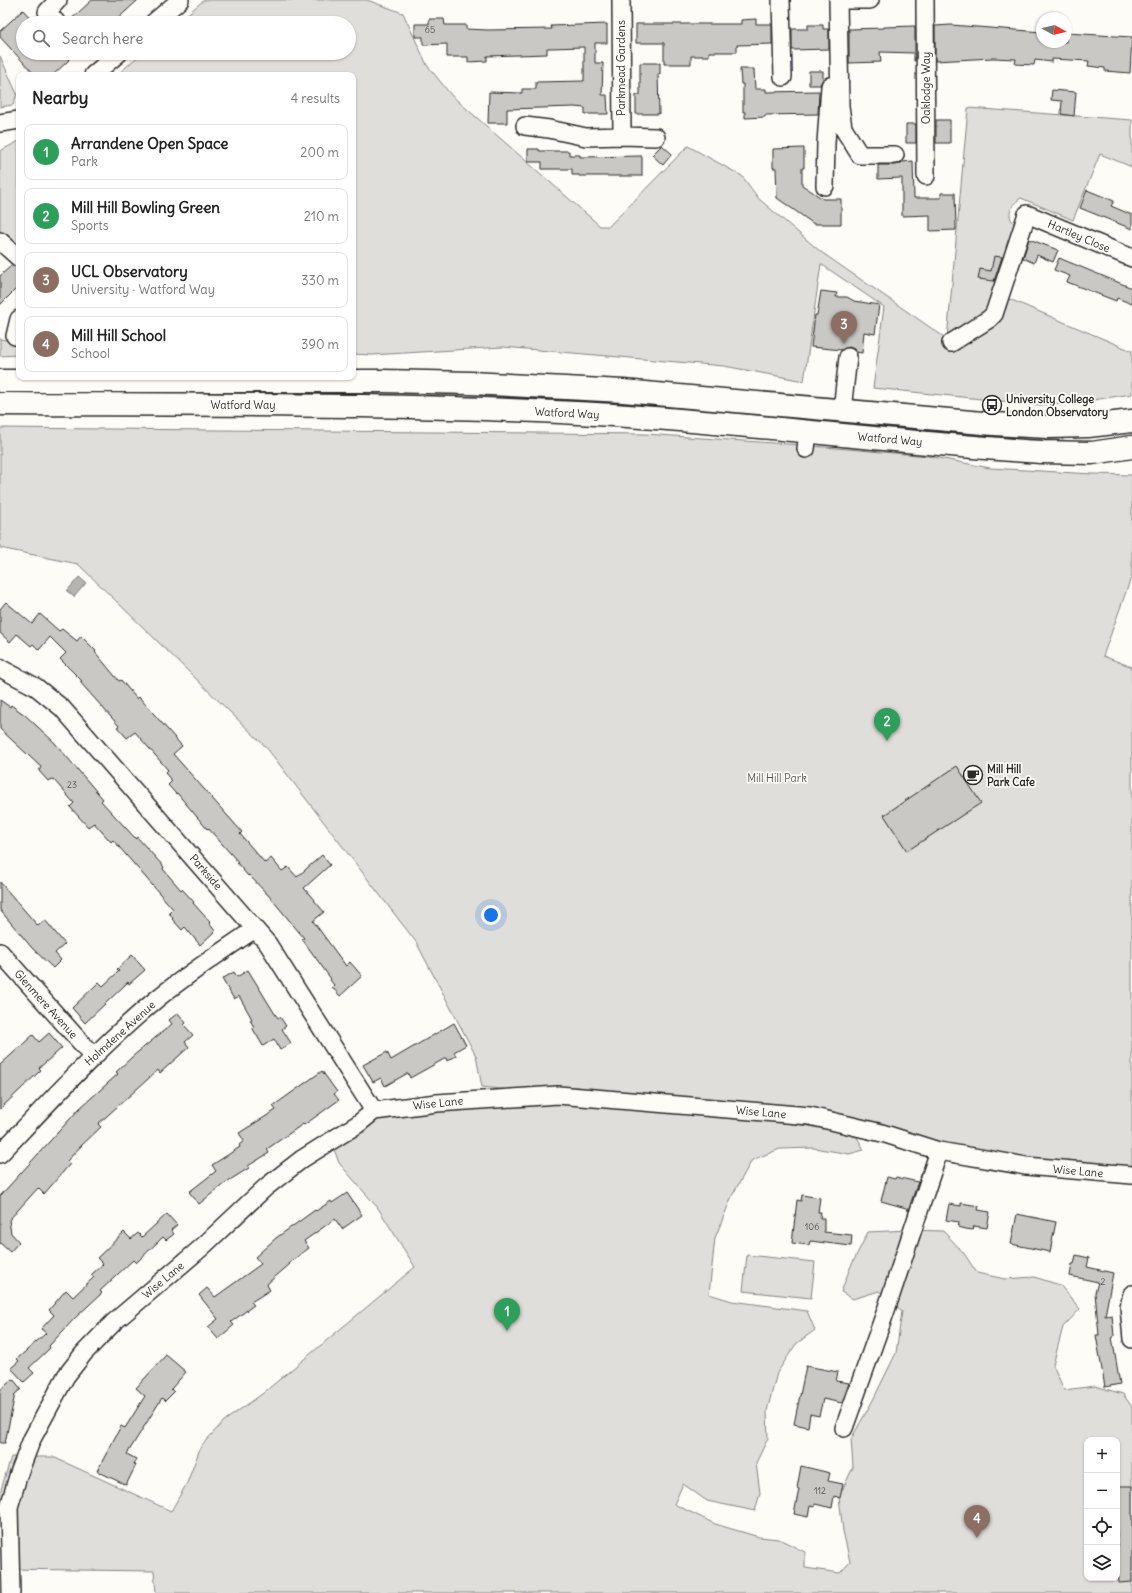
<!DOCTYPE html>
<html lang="en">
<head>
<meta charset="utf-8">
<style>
  body { margin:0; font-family:Delius,sans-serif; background:#f2f2f2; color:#222 }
  .controls { position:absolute; right:12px; bottom:12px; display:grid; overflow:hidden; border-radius:8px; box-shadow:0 1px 3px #0004 }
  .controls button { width:36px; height:36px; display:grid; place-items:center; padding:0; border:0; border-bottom:1px solid #e0e0e0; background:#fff; color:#222; font:20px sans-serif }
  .compass { position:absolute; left:1036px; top:12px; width:36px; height:36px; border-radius:50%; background:#fff; box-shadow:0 1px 3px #0004; rotate:98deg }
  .you { position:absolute; left:491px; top:915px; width:14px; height:14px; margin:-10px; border:3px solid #fff; border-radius:50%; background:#1a73e8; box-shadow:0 0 0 6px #1a73e833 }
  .badge { display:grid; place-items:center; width:26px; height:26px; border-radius:50%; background:#111827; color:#fff; font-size:13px; font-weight:700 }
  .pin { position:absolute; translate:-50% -33px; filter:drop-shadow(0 1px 2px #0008) }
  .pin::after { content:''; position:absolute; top:21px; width:14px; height:12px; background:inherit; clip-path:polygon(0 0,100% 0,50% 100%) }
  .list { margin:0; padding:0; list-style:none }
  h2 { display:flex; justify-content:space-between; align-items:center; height:52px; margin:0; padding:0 16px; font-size:17px }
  h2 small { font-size:13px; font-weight:400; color:#767676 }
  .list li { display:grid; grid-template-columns:26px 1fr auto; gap:12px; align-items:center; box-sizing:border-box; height:56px; margin:0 8px 8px; padding:0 8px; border:1px solid #e0e0e0; border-radius:8px }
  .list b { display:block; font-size:15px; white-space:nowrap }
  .list p { margin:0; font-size:13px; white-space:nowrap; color:#767676 }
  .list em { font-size:13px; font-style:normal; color:#767676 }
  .icon { flex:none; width:22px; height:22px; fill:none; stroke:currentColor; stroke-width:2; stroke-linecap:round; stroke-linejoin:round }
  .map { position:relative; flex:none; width:1132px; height:1593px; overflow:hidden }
  .search { position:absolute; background:#fff; box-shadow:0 1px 3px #0004; left:16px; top:16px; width:340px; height:44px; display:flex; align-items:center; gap:10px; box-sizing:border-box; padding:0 14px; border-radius:22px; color:#767676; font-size:15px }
  .panel { position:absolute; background:#fff; box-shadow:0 1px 3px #0004; left:16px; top:72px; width:340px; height:308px; border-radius:8px }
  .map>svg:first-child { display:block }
  .green { fill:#dfdeda; stroke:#858482; fill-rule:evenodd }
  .water { fill:#b5b4b1; stroke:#7e7d7b }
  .building { fill:#c9c8c4; stroke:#2b2b2b }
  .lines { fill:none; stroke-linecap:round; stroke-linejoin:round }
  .minor-casing { stroke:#2b2b2b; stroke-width:20 }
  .highway-casing { stroke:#2b2b2b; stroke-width:25 }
  .minor { stroke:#fdfcf7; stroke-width:17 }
  .highway { stroke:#fdfcf7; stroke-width:22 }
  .labels { text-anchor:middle; stroke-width:3.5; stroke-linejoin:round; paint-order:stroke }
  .number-label { font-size:9px; fill:#525251 }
  .street-label { font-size:11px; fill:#2b2b2b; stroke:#fdfcf7 }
  .poi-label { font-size:11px; font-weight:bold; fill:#2b2b2b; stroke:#fdfcf7; text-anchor:start }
  .park-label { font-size:11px; fill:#585857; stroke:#fdfcf7 }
</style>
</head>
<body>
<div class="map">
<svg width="1132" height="1593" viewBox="0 0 1132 1593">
  <rect width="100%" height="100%" fill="#fdfcf7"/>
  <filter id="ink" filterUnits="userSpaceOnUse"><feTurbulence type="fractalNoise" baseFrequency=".025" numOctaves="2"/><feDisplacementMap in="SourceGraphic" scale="8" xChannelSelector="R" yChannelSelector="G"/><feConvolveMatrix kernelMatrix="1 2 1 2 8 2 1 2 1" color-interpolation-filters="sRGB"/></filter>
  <g filter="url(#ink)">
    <path class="green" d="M204,0H367L403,13L427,65L451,95L600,226H609L688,146L742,176L759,199L821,252L947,339L968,108L1132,120V167L1100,154L1073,220L1021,198C1013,203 1005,214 1014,223C1018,226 1024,228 1029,230L1002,296L1132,351V394L1086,401L1040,405L873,388L884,307L821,264L804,381L724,366L503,347L372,355L353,354V75H117L142,53H349V23H177Z
      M0,56L17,94L13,105L0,107Z
      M19,141V251L0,235V151Z
      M0,339L19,342V355L0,356Z
      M0,428L645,434L801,445L928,456L990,468L1092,474L1132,475V575L1103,656L1132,667V1175L1024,1166L882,1133L713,1109L712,1117C761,1121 810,1122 857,1137L864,1150L849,1154L814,1148L780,1149L752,1160L732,1196L715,1238L709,1294L732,1301L807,1311L815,1330L796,1344L777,1373L767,1411L768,1438L756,1463L760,1493L755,1511L707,1501L683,1484L674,1504L715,1524L759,1537L779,1539L805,1552V1568L840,1573L850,1562L843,1531L839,1497L853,1467L851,1439L873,1400L896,1353L902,1311L879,1291L853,1299L841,1292L850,1268L868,1232L909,1230L943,1231L963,1252L977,1273L1005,1279L1034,1277L1060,1285L1080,1309L1063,1327L1053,1365L1064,1390L1095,1386L1123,1394L1132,1407V1593H156L154,1571L3,1569L0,1493L11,1457H53L171,1511L187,1483L201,1446L224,1421L262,1394L415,1267L378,1208L339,1163L330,1138L375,1107L556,1095L482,1087L476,1056L416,942L266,747L78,564L0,548ZM1087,1440H1117V1578H1087Z
      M747,1255L815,1262L811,1298L743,1291Z"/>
    <path class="water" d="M79,577L86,583L74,597L67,591Z"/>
    <path class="building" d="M92,0H138L113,23H67Z
      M23,10L35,23H23V53H63L69,60L53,75H35L0,37V31Z
      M429,19H444L445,25H466V29L487,30L552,29L551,26L607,24V43H595V63H603L602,95H607L608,114H585V108L574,107L507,109V123H488L489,92L522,93V89H536V82L584,81V47L550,48H547V54L487,56V61L468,62V57H447V44L423,45V37H415V24H429Z
      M756,19V24H772V44L737,45V52H709V56H691V64H664V43H636V24H741V20Z
      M808,25H823V29H829V49L792,50V29H808Z
      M951,25L1042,32V42H1066V33L1132,37L1130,73L1105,71V68L1088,66L1089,61L1052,59V62L1035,60L1034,65L1015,64L1016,59L993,58L935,61V26Z
      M915,26V61H914V53L880,52L881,62L849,63V29L884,28V27Z
      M640,63H660V74H658L659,114H636V95H640Z
      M740,69H754L755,89H766V92L819,91L818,114L765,115V117L745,118V112H743V84H741Z
      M809,71H823V79L820,85H809Z
      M1052,90L1076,92L1074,116L1061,114L1062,101L1051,100Z
      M936,120H950V143H936Z
      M906,124H916V143H906Z
      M662,145L672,154L663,165L652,155Z
      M804,148V168H802V185L823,199H841V224H814L777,198L776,168H773V149Z
      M528,149H539V151H569V155H580V157L642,156V176H579V175H572V169H542V162H528Z
      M913,161L914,198H941V193H955L956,230L930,231V215L902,216V178L878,179V165H895L900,164L902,162Z
      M1087,190L1114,201L1111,206L1132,215V229L1080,208Z
      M1029,239L1058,250L1053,262L1037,255L1034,263L1023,258Z
      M994,256L1002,257L994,281L978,279L980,269L991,271Z
      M1059,258L1132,288V304L1117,298L1116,301L1067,282L1070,276L1054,270Z
      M12,265L19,269V286L0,305V276Z
      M821,291L837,293L836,297H847L854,301L879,305L875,334L864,332L862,353L856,352L854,349L849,347L842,350L811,347L815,315H817Z
      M6,602L32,624L40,614L59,631L62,629L77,641L81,636L96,651L95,652L119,681L121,680L137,699L139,697L182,746L173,754L242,832L240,834L265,863L271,858L282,871L288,867L297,877L322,855L330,865L304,888L324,912L313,921L346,966L350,962L362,976L340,996L332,987L334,985L330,980L331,979L302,939L304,938L269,896L249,875L248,876L237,863L238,862L208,828L207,829L177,793L176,794L168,785L172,781L165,773L168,770L135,732L127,738L117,727L119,726L80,682L82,681L60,659L66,653L50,637L39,650L33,644L31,646L17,634L10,642L0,633V609Z
      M0,700L10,707L11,705L25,715L54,742L103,799L101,801L136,839L137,837L164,867L163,869L181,890L182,889L194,902L193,903L210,922L209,923L215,931L200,945L185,927L182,930L172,919L173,918L169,913L173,909L113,840L111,842L94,823L88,827L70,807L74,803L53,779L48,781L39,771L41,767L0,729Z
      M957,766L981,803L907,851L884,815Z
      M0,882L38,926L45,920L65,944L55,953L61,960L53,968L32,948L0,910Z
      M132,955L145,970L129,984L128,982L85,1023L72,1008L99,982L103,986L119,971L117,969Z
      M248,970L275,1014L278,1018L280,1017L286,1026L282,1029L291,1043L280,1050L274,1039L263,1046L253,1029L254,1027L250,1020L252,1019L239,996L234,999L222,979L234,972L237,977Z
      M178,1013L186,1023L184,1025L193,1035L185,1042L189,1047L160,1073L158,1070L98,1124L101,1127L82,1145L67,1161L70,1164L44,1194L38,1188L9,1220L11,1233L19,1242L10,1252L0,1243V1196L80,1108L118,1074L116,1072L133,1056L172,1024L169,1020Z
      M454,1023L466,1045L454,1052L456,1056L447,1061L446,1058L410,1078L408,1073L385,1086L381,1078L373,1082L363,1065L387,1052L391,1060Z
      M49,1033L62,1048L39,1068L41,1070L0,1109V1065L33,1035L39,1042Z
      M322,1071L337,1092L334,1094L339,1100L304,1125L303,1124L267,1149L269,1153L248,1166L249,1168L225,1183L199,1204L189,1192L216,1171L212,1165L240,1147L239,1145L244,1141L239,1133L276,1110L273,1106Z
      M887,1177L895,1179L896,1177L918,1182L908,1211L906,1208L881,1201Z
      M347,1193L362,1215L342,1229L335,1219L304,1241L309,1248L289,1263L290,1264L268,1283L267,1285L270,1290L251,1302L254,1305L231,1322L234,1325L218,1339L208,1327L218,1319L199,1295L207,1288L215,1297L261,1264L255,1257L276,1238L315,1210L316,1211L331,1201L332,1203Z
      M802,1195L820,1198L818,1212H821L820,1218H824V1232L852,1235L851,1246L810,1241L809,1245L792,1243L797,1200L801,1201Z
      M961,1203L979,1206L978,1210L990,1212L987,1228L974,1226L973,1230L966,1229L958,1227L959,1222L946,1220L949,1204L961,1206Z
      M167,1214L177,1225L171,1230L174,1234L166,1240L163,1237L136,1263L133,1260L100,1291L102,1293L75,1318L49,1346L50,1348L29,1368L34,1373L24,1382L11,1368L19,1361L17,1359L46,1333L41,1329L54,1315L49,1310L66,1290L73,1297L94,1277L91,1275L103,1264L97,1258L124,1232L131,1239L138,1233L142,1237Z
      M1017,1214L1056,1222L1050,1252L1011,1244Z
      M1076,1255L1089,1258L1087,1267L1113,1273L1105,1316L1112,1315L1114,1336L1112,1337L1120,1384L1105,1387L1096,1335H1099L1095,1293L1098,1282L1070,1276L1072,1264H1074Z
      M166,1355L186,1372L171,1389L174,1392L165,1401L162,1398L127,1454L136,1459L134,1464L136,1465L126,1485L97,1471L121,1426L125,1428L145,1396L136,1388Z
      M806,1366L838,1372L836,1381L849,1383L842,1403L823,1399L819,1416L810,1414L808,1427L794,1424Z
      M13,1379L21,1389L15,1394L5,1443H0V1390Z
      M801,1466L830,1473L828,1481L843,1484L840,1498L834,1496L832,1508L815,1504V1507L810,1506L808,1517L794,1514L799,1489L797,1488Z
      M1117,1486H1132V1582L1119,1583L1117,1555Z"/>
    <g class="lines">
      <defs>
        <path id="minor" d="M781,0L783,77
          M838,0L840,106L843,128L860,155H895
          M844,0H870
          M925,0L926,176
          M57,23L47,12L58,0
          M153,23L180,0
          M93,75L119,53
          M0,123L19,120
          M525,126L549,129L586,137L622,136L621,0
          M622,136L656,137
          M825,186L826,143L830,86
          M0,241L19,258
          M15,336L19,319
          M951,343L989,319L994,314L1027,214L1132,258
          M842,410L848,357
          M806,449L808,432
          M0,668L36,687L62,708L255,929L268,944L374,1111
          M0,952L93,1056
          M0,1154C51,1100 101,1045 158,998C189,973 222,951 255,929
          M1132,1294L1129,1307L1132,1339
          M844,1428L884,1316L939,1151
          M11,1593L9,1507L19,1473L32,1439L66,1376L84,1353L114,1322L201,1248L266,1187L302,1159L358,1124L374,1111L437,1103L558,1095L810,1116L882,1133L939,1151L1026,1166L1132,1175"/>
        <path id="highway" d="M0,381H383L471,383L623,391L994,424L1048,427L1088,426L1132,421
          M0,404C204,405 409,403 613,415C756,424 898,443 1041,452L1092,453L1132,447"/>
      </defs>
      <use href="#minor" class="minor-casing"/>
      <use href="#highway" class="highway-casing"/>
      <use href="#minor" class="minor"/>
      <use href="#highway" class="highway"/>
    </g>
  </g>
  <defs>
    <symbol id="bus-ring" viewBox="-11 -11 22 22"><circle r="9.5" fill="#fdfcf7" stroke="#2b2b2b" stroke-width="1.5"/><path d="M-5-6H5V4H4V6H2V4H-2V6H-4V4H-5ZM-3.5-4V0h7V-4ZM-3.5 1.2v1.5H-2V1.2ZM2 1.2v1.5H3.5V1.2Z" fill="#2b2b2b"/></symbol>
    <symbol id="cafe-ring" viewBox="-11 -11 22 22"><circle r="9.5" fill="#fdfcf7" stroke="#2b2b2b" stroke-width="1.5"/><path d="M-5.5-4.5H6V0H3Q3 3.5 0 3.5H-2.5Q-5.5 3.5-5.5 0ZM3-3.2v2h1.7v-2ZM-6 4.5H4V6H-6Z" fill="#2b2b2b"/></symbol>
  </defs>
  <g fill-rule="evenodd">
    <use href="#bus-ring" x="981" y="394" width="22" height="22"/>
    <use href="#cafe-ring" x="962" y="764" width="22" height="22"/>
  </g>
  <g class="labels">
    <g class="number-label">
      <text x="430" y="33">65</text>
      <text x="72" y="788">23</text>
      <text x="812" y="1230">106</text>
      <text x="1103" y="1285">2</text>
      <text x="820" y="1494">112</text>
    </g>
    <g class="street-label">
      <text transform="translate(621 68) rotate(-90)" y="4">Parkmead Gardens</text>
      <text transform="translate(926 88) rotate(-90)" y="4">Oaklodge Way</text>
      <text transform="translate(1079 236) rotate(23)" y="4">Hartley Close</text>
      <text x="243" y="409">Watford Way</text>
      <text transform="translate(567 413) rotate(3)" y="4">Watford Way</text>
      <text transform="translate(890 439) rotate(5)" y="4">Watford Way</text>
      <text transform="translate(206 872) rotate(49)" y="4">Parkside</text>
      <text transform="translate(46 1004) rotate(48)" y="4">Glenmere Avenue</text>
      <text transform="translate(120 1033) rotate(-42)" y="4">Holmdene Avenue</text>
      <text transform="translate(438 1103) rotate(-6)" y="4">Wise Lane</text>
      <text transform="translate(761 1112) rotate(5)" y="4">Wise Lane</text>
      <text transform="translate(1078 1171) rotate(5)" y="4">Wise Lane</text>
      <text transform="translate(163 1280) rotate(-40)" y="4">Wise Lane</text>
    </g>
    <g class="poi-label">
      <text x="1006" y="403">University College<tspan x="1006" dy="13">London Observatory</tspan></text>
      <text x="987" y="773">Mill Hill<tspan x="987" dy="13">Park Cafe</tspan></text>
    </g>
    <g class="park-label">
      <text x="777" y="782">Mill Hill Park</text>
    </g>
  </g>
</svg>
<div class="controls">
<button>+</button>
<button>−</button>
<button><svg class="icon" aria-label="locate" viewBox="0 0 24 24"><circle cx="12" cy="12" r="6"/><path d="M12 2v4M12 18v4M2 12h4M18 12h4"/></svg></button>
<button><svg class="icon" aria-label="layers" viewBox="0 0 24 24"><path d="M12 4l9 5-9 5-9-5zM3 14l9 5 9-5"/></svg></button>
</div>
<svg class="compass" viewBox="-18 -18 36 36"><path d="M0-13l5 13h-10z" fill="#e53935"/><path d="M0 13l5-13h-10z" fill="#767676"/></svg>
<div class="you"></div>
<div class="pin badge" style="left:507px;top:1331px;background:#2e9e5b">1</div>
<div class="pin badge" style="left:887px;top:741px;background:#2e9e5b">2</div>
<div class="pin badge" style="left:844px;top:344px;background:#8d6e63">3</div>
<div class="pin badge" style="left:977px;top:1538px;background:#8d6e63">4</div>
<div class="search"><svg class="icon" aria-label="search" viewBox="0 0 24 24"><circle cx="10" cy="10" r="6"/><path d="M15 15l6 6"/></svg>Search here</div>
<section class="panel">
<h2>Nearby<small>4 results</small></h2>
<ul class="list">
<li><span class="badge" style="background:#2e9e5b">1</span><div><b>Arrandene Open Space</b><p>Park</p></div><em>200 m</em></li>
<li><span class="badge" style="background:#2e9e5b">2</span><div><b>Mill Hill Bowling Green</b><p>Sports</p></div><em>210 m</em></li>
<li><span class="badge" style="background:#8d6e63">3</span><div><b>UCL Observatory</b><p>University · Watford Way</p></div><em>330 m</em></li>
<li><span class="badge" style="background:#8d6e63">4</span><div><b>Mill Hill School</b><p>School</p></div><em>390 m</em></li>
</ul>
</section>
</div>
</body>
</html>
